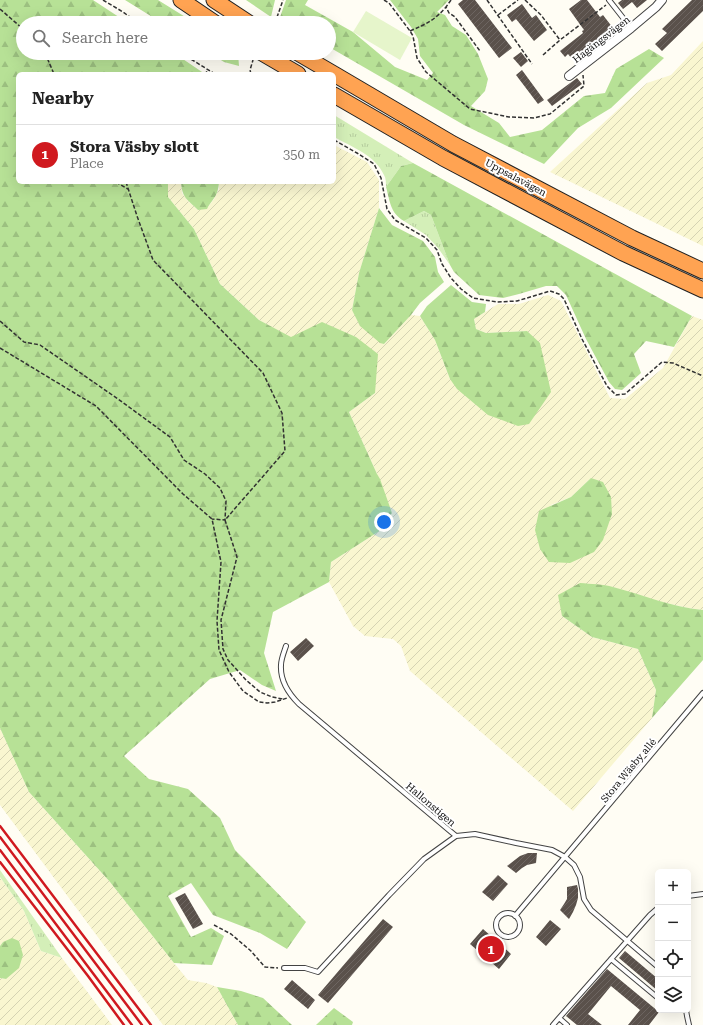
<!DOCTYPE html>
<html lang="en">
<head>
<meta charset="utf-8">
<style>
  body { margin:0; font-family:"Roboto Serif",serif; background:#f2f2f2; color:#222 }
  .controls { position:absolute; right:12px; bottom:12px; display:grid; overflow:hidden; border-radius:6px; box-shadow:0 4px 16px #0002 }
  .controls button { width:36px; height:36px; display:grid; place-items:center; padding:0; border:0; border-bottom:1px solid #e0e0e0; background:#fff; color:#222; font:20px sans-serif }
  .you { position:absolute; left:384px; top:522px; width:14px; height:14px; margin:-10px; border:3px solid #fff; border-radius:50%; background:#1a73e8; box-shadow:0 0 0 6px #1a73e833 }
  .badge { display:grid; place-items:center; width:26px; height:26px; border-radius:50%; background:#d0191f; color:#fff; font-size:13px; font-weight:700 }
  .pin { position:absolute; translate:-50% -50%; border:2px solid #fff; box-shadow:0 1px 4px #0006 }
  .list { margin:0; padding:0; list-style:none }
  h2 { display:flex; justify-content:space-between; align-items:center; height:52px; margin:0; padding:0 16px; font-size:17px }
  h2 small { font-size:13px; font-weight:400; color:#767676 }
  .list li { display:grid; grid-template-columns:26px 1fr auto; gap:12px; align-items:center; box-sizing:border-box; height:60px; padding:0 16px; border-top:1px solid #e0e0e0 }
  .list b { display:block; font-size:15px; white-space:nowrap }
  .list p { margin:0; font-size:13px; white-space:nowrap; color:#767676 }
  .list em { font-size:13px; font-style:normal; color:#767676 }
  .icon { flex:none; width:22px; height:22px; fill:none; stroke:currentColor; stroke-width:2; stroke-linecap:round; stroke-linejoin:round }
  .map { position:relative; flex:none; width:703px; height:1025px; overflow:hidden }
  .search { position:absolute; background:#fff; box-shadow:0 4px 16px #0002; left:16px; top:16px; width:320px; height:44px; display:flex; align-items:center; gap:10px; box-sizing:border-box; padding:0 14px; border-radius:22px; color:#767676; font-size:15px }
  .panel { position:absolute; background:#fff; box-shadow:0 4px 16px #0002; left:16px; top:72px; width:320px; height:112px; border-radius:6px }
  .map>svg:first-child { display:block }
  .farmland { fill:url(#farmland-furrows); fill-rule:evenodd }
  .grass { fill:url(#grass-tufts) }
  .forest { fill:url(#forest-firs) }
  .pitch { fill:#e6f5cb }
  .building { fill:url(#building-hatch) }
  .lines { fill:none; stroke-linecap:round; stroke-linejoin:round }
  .service-casing { stroke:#434343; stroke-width:6 }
  .minor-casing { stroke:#434343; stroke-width:10 }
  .motorway-casing { stroke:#212121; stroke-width:17 }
  .path { stroke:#323232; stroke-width:1.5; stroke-dasharray:4 2; stroke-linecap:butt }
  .service { stroke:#fff; stroke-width:4 }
  .minor { stroke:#fff; stroke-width:8 }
  .motorway { stroke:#ffa352; stroke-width:15 }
  .rail { stroke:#d0191f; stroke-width:2.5 }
  .labels { text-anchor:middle; stroke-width:4; stroke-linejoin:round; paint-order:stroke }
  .street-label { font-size:10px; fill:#101010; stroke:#fff }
</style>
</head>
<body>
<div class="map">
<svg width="703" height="1025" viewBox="0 0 703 1025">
  <defs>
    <pattern id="farmland-furrows" width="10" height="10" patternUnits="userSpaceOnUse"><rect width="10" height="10" fill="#f9f6d0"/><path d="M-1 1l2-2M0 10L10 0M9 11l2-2" fill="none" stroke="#d4d2b2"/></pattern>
    <pattern id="grass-tufts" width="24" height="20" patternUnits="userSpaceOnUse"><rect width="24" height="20" fill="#d4efb8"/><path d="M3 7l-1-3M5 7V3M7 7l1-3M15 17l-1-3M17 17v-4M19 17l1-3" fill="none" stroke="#b5cc9d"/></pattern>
    <pattern id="forest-firs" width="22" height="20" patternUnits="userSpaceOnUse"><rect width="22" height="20" fill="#b7e196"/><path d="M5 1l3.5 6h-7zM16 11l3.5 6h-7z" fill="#9cc080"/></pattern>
    <pattern id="building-hatch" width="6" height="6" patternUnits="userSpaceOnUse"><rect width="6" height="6" fill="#5a514b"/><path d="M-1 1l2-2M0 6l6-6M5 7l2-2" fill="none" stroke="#6d6561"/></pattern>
  </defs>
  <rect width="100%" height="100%" fill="#fffdf4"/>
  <path class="farmland" d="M703,41V246L550,172L647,83L671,75Z
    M334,145L367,162L379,180V208L359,273L352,310L384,344L411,315L420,316L435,340L450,379L527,331L486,333L476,329L474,319L498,304H519L548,295L561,301L610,398L625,399L663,368L692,316L703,320V610L688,608L657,601L612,587L562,616L592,637L638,649L656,690L652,718L573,811L410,671L401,646L393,639L365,636L353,626L329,582L331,562L378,532L377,474L349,412L375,393L291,338L259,320L220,284L194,229L168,197V182H181L182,193L188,201L198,210L208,207L214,199L219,189V182H334ZM591,478L540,549L551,505L571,497Z
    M0,728L29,792L110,882L174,963L188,980L206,983L217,987L238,1025H163L0,805Z
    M0,877L24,911L41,951L62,958L112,1025H0V978L6,979L3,942L0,946Z"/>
  <path class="grass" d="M334,115L413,163L401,166L386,187C386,183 386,178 384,175C375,155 352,147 334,137Z
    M424,211L431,215L450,265L438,248L426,235L404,221Z
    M0,870L62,958L41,951L24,911L0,877Z"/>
  <path class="forest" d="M0,0H93L128,23H23V53H174L205,74H18V182H168V197L194,229L220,284L259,320L291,337L322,322L356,337L378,354L375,393L349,412L377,474L380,479L392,513L378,532L331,562L329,582L273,612L264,653L276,691L262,685L240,670L210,679L124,756L149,779L188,789L220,818L235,850L306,922L287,949L260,933L213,915L191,883L168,896L191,937L211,928L224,936L212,965L174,963L110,882L29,792L0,728Z
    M125,0H158L195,23H162Z
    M246,0H275L271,17Z
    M286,0H308L305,5L353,32L395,67L427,80L433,73L420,56L418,39L411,27L390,0H449L437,12L445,15L452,26L466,35L478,54L488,79L485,91L471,106L499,123L510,137L542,130L584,96L605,93L616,69L649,49L664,58L611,108L578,128L544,164L464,125L329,47V23H278Z
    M210,53H238L239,66L224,62Z
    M413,163L692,316L674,347L646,341L634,354L641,373L622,390L615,389L609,382L586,339L566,295L557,286H546L519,294L503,298L479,295L454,272L450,265L431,215L424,211L404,221C390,213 390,201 386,187L401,166Z
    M181,182H219C218,197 213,198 207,209L198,210C187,199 182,198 181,182Z
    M379,208L392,225L423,241L435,257L438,272L444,282L420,303L411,315L384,344L380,343L360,326L352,310L359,273Z
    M451,285L472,302L486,304L485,312L474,319L476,329L486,333L527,331L540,343L551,392L529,424L518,426L488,415L457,389L450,379L435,340L420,316L427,306Z
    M591,478L603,482L611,497L612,514L603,540L594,552L570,563L549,562L540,549L535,530L539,511L571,497Z
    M580,583C591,584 603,584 613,587C644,595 671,607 703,610V660L652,718L656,690L638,649L592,637L562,616L558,595Z
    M12,938L19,941L23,955L19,968L6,979L0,978V946L3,942Z
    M217,987L241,991L263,998L292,1025H238Z
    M334,1008L353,1022L352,1025H316Z"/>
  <path class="pitch" d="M366,11L412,38L400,60L353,32Z"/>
  <path class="building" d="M463,0H475L512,48L499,58L458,4Z
    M581,0H587L600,17L603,15L613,28L572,59L568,54L565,57L560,51L583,33L582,31L584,30L569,9Z
    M622,0H647L637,8L632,2L623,9L618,3Z
    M692,0H703V11L662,51L655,44L667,33L662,29Z
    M522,4L532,18L536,15L547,30L534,41L516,19L512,22L507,15Z
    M521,52L528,61L521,67L513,58Z
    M522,70L544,100L538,104L516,75Z
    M577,78L582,84L552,106L547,100Z
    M306,638L314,646L298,661L290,652Z
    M528,853H537L536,863L527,865L522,868L516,873L507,866L520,856Z
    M498,875L508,884L493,901L482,892Z
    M577,885L578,889V898L576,905L573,912L569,919L560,910L564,904L567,899V887Z
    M185,893L203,924L193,929L175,898Z
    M383,919L393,927L328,1003L318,995Z
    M550,920L561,929L546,946L536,937Z
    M483,929L511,954L499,969L470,944Z
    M625,951L658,979V991L619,958Z
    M607,969L659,1012L649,1025H628L640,1010L611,986L588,1014L602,1025H577L566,1016Z
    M292,980L315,1000L308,1009L284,989Z"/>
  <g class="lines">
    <defs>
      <path id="service" d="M609,0L631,28
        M286,646C284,652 281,659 281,665C280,680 289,694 299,704L456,836L475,834L516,843L552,850L565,857L574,865L580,877L584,899L591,910L658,967
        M688,896L703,894
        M496 925a12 12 0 1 1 24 0a12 12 0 1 1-24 0Z
        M515,916L703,693
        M611,959L658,998
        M284,968H305L318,972L389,895L424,859L456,836
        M686,1010L687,1016L689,1025
        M553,1025L559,1018
        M567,1025L559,1018L650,915L658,908"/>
      <path id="minor" d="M569,76L631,28L656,7L662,0"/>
      <path id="motorway" d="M181,0L215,23
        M214,0L249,23
        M262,53L298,74
        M298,53L334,74
        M334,74L453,144L632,238L703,271
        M334,95L443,158L623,253L703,290"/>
    </defs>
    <use href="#service" class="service-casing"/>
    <use href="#minor" class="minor-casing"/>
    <use href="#motorway" class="motorway-casing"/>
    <path class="path" d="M103,0L123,12L138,23
      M384,0L389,3L410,31L413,36L417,58L426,72L470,109L509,117L534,118L550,114L584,86L583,75
      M451,0L446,7L449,13L455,17L480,51
      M487,0L532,64
      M525,0L541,15L560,40
      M0,9L23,29
      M498,15L518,0
      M275,23L283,0
      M410,31C426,24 435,20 446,7
      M45,53L54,74
      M181,53L215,74
      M543,55L560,40L606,5
      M204,74L209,70
      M251,74L250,70L253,60
      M334,140L357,153L374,164L381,178L387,209L395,220L426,238L437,250L442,264L451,278L461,289L473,298L497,302L517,301L550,291L559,294L564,299L582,339L607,386L616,395L625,394L662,362L673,363L703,376
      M116,182L128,189
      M126,182L137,216L153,260L263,373L282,413L285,451L225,520L237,557L221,620L223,649L228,660L246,680L260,692L272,697L283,699
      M0,321L24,342L40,345L118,399L170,437L184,460L205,474L220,488L226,501L225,520L212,519
      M0,348L96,406L183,494L212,519L221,562L217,621L219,650L229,672L243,691L259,702L267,703L275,702L287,698
      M214,925L231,934L251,951L265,967L278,968"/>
    <use href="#service" class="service"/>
    <use href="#minor" class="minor"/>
    <use href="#motorway" class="motorway"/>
    <path class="rail" d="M0,826L151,1025
      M0,837L142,1025
      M0,850L132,1025
      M0,862L88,976L124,1025"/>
  </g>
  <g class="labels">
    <g class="street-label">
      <text transform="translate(601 39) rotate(-38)" y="4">Hagängsvägen</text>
      <text transform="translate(516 177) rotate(28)" y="4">Uppsalavägen</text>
      <text transform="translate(628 770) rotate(-50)" y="4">Stora Wäsby allé</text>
      <text transform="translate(431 804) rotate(40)" y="4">Hallonstigen</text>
    </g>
  </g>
</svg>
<div class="controls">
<button>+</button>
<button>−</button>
<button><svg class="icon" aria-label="locate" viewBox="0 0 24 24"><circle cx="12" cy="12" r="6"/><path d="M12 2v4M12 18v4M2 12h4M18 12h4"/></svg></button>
<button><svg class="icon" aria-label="layers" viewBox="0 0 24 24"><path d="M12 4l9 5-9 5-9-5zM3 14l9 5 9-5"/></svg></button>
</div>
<div class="you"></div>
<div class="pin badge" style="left:491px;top:949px">1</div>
<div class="search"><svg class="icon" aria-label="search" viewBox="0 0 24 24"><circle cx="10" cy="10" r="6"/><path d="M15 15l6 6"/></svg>Search here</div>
<section class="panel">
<h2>Nearby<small></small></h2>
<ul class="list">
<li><span class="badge">1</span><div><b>Stora Väsby slott</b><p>Place</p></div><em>350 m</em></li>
</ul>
</section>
</div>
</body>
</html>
